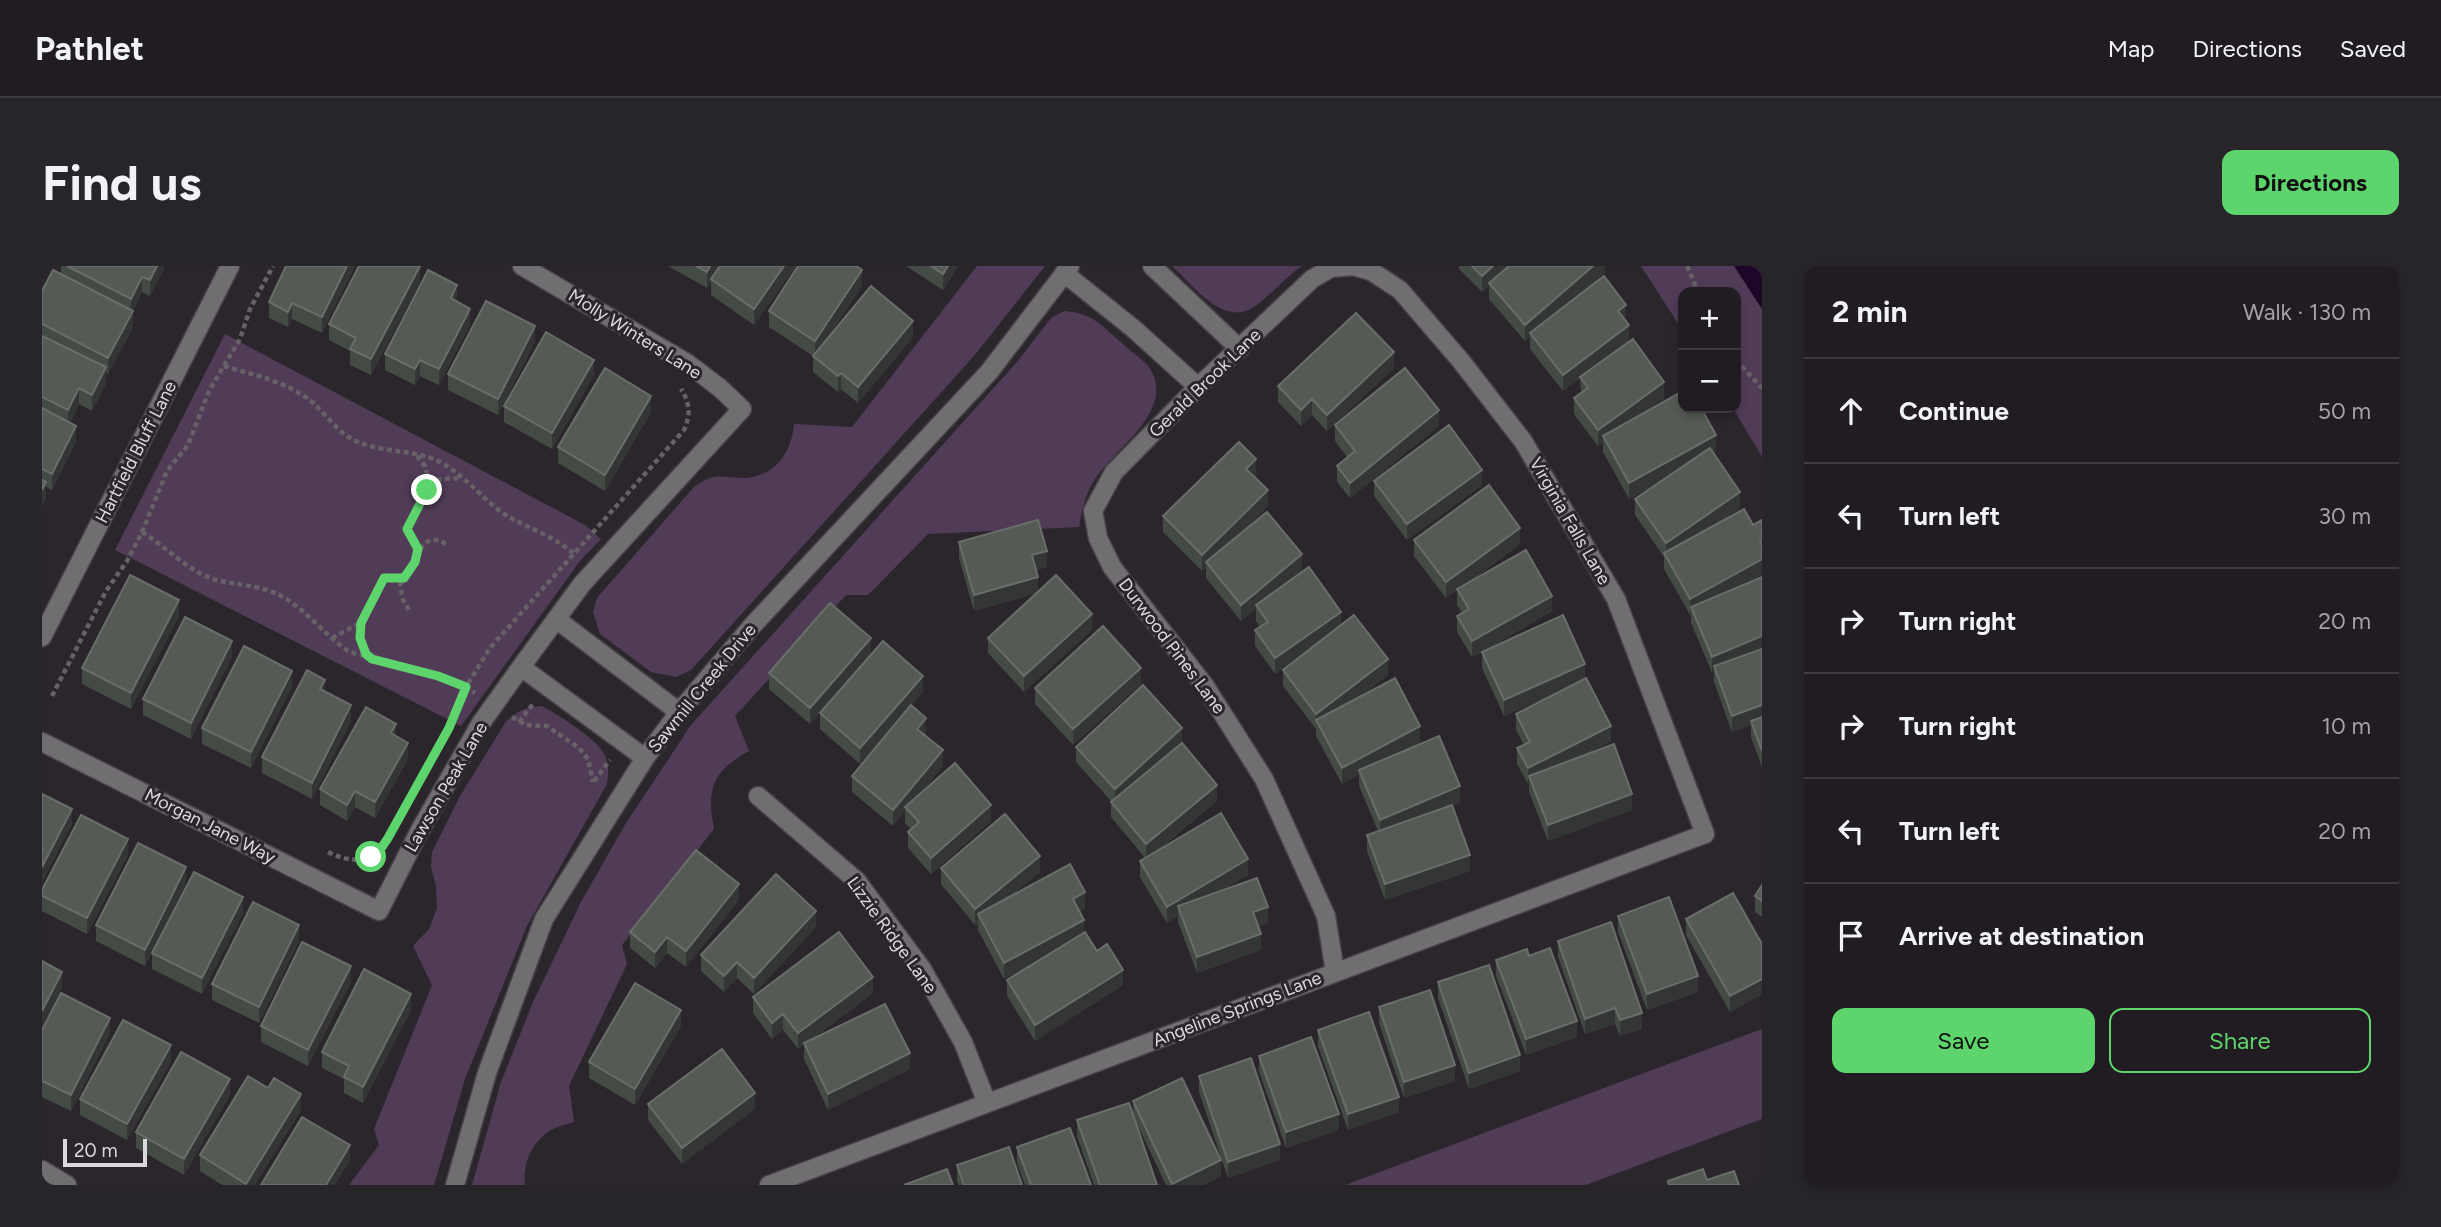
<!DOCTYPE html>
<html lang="en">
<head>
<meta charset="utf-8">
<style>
  body { margin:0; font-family:Figtree,sans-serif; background:#28252a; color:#f1f3f6 }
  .controls { position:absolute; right:21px; top:21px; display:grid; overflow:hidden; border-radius:14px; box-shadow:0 4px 10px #0003 }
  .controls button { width:63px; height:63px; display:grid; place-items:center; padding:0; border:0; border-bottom:2px solid #3d3a3f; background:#201c21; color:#f1f3f6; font:35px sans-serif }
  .scale { position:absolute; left:21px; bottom:18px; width:84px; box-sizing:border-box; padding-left:7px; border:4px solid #dcd9dd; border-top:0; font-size:19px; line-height:24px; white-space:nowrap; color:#dcd9dd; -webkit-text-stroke:5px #2b262c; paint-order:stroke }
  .stop { position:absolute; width:21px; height:21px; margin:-16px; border:5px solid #5dd56c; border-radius:50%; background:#fff }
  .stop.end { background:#5dd56c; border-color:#fff; box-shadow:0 2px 7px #0008 }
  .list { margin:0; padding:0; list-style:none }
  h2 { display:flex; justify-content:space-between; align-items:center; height:91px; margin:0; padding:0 28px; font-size:30px }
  h2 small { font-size:23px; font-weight:400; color:#a2a1a5 }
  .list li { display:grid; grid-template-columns:46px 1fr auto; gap:21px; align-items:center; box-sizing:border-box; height:105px; padding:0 28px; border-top:2px solid #3d3a3f }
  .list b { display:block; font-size:26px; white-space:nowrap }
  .list em { font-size:23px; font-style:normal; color:#a2a1a5 }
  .actions { display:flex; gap:14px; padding:21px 28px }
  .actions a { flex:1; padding:16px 0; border:2px solid #5dd56c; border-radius:14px; text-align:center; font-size:24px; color:#5dd56c }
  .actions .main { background:#5dd56c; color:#111 }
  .icon { flex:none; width:38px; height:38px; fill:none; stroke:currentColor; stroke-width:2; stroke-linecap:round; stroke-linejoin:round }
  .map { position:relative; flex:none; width:1720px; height:919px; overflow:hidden; border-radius:14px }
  header { display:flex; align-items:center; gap:42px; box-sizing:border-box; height:98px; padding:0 35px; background:#201c21; border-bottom:2px solid #3d3a3f }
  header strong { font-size:33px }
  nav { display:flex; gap:38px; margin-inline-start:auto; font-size:24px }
  .intro { display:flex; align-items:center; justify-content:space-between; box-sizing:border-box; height:168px; padding:0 42px }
  h1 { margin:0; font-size:49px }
  .button { padding:18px 32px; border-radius:14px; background:#5dd56c; color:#111; font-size:24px; font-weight:700 }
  main { display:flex; gap:42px; padding:0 42px }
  aside { flex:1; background:#201c21; border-radius:14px; box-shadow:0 4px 10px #0003 }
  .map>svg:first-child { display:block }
  .green { fill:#513c58 }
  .water { fill:#1f0527 }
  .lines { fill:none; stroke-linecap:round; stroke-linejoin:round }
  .minor-casing { stroke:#474348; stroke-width:21 }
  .path { stroke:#666167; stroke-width:4.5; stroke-dasharray:5 3.5; stroke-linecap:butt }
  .minor { stroke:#716e72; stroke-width:18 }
  .wall { fill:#444b44 }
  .shaded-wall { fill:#333634 }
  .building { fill:#555a55; stroke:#6a6e6a; stroke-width:2 }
  .route { stroke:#5dd56c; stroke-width:9 }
  .labels { text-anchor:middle; stroke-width:6; stroke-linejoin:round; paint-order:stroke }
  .street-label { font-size:18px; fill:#dcd9dd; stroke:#2b262c }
</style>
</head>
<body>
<header>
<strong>Pathlet</strong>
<nav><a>Map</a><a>Directions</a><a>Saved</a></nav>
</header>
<div class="intro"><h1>Find us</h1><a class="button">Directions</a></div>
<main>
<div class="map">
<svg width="1720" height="919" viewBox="0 0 1720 919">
  <rect width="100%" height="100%" fill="#2b262c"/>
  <path class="green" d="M935,0H1003L932,90L649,404L634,411L609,406L558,368L551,346L555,332L652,221C658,217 665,212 672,211C685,209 699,214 711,211C738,205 750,182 752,158L810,161Z
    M1130,0H1260C1242,12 1228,31 1210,42C1180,60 1150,18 1130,0Z
    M1599,0H1720V191L1691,142H1694V26H1641V65Z
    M1022,45C1051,47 1060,60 1081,78C1089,86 1107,97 1111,108C1128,147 1075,182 1055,210C1044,225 1040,243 1037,261L886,268L826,329H804L693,450L707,485C671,505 664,522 672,563L580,679L585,698L527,820L532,856C525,858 517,860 511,863C491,873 480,898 483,919H430L459,816L491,736L539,636L584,557L649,459L975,96L1009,52Z
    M183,68L543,259L559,273L538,295L419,460L73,284Z
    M499,440C513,446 554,473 561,486C567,496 567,506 565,518L485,660L423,813L392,919H307L337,879L332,863L390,719L371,680L387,663L395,642L394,620L389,601L390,586L418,530L463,457C474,445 482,442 499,440Z
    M1720,763V853L1544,919H1303Z"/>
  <path class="water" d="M1692,0H1720V43Z"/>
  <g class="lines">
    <defs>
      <path id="minor" d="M1110,0L1198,83
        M1022,7L1092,63L1156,121
        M514,353L637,446
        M0,371L188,0
        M479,401L603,492
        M0,476L337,645L377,566L439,457L479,401L540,318L700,143L678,122L645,97L480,0
        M716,530L815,615L880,703L921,776L945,837
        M1293,706L1284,650L1222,513L1163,420L1070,301L1056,272L1051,245L1072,206L1156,121L1270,13L1289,2L1311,0
        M0,904L25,919
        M413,919L445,807L502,653L603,492L637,446L710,360L947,106L1028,0
        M727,919L1663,568L1574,333L1481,175L1419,95L1358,24L1329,5L1311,0"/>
    </defs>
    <use href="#minor" class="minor-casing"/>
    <path class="path" d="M1645,0L1656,26
      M1694,94L1720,122
      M182,100C208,108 238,114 262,130C281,142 292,165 314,175C340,187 370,183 396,195C420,207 437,229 458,245C482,262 508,267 531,287
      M375,190L383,200L387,217L364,263L376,283
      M388,220L399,213L419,212
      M100,266C123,280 143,302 168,312C192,320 219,318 241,331C267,346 284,371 308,386L410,414L433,427
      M367,344L361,334L358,319C362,312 367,306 371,299C378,285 383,265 404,278
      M290,372L318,357
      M329,393C304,368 328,336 342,311L362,312
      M10,430L64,325L85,295L100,266L125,205L146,179L167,125L198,73L208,43L231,0
      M470,451L484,459L505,460L537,482L546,493L551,516
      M477,456L491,438
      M406,464L424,421L448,382L642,164C649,148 648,137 639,123
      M552,515L568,494
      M286,586C308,597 329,598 344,575"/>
    <use href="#minor" class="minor"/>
  </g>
  <path class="wall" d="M19,0H122V2L108,30L100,26L91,45V61L66,108L64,107V117L50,145L37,138L28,157L34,176L10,224L4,221V232L0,240V25L19,8Z
    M244,0H313L280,67L250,53L246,61L227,52V36Z
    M626,0H677L674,6L678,0H754L712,59L669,29V15L665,22Z
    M864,0H916L901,24Z
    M1417,0H1563V6L1530,35L1583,55L1587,75L1564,92L1622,132L1597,150L1674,185L1671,186L1698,242L1674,258L1701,319L1720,311V501L1709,471V459L1690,466L1672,416V406L1670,407L1649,357V348L1648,349L1622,303V291L1593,249V233L1621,214L1587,233L1561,186V176L1556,180L1532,148V132L1539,128L1538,112L1521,125L1488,83V71L1483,75L1447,33V20L1440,26L1417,3Z
    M378,16L329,109L308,99V85L287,74V58Z
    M820,20L782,77L871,71L816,137L799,123L796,126L771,106V90L727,61V45Z
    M415,35L428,59L397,119L378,110L373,119L343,104V88Z
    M493,76L456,149L406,124V108Z
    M1352,102L1285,165L1270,149L1259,160L1236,136V120Z
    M552,109L510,183L462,156V140Z
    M609,146L563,225L516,197V181Z
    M1293,159L1397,160L1308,232L1295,216V200L1305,191L1293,175Z
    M1214,209L1212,211L1226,240L1192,274L1260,304L1245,317L1299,360L1346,409L1317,431L1378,476L1362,485L1418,536L1409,540L1428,605L1343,634L1325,585V569L1336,565L1317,520V508L1300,518L1274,470V463L1241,420V404L1268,383L1233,408L1213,380V364L1218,361L1214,355V342L1199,355L1164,312V301L1160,305L1121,266V250Z
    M1332,215L1440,219L1365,274L1332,230Z
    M1372,274L1478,278L1423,319L1510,345L1440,386L1543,413L1569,475L1541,490L1590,544L1506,575L1487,526V517L1486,518L1475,498V482L1482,479L1474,464V448L1522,424L1462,450L1440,402V386L1430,391L1415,366V350L1420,347L1415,339V324L1404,332L1372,290Z
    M917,276L1005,301L994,304L996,326L1050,364L982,426L946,387V372L995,327L932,345L917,292Z
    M137,350L89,443L40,418V402Z
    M829,388L768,458L727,423V407Z
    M190,391L149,473L101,449V433Z
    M1099,418L1031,479L993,438V422Z
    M250,421L209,502L160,478V462Z
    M283,426L309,455L270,533L220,507V491Z
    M881,426L869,439L884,468L883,469L901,500L877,529L949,555L889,608L866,582V566L869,563L863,557V545L851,560L810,526V510L861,449L818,498L778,463V447Z
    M354,470L366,493L333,552L313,541L305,555L278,539V523Z
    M1140,477L1175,535L1115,585L1206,609L1178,625L1226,657L1216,660L1219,684L1155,707L1136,656V650L1125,657L1098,611V595L1103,592L1069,551V535L1034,496V481Z
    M86,589L45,668L0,645V624Z
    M899,602L998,606L968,630L1043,642L1037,646L1042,666L1081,719L993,775L965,730V714L997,694L962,713L936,664V658L933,659L899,618Z
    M144,617L103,700L54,675V659Z
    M1720,619V651L1713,646V630Z
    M697,634L644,701L625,687L613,702L588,682V666Z
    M201,647L160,728L110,703V687Z
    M1576,650L1656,726L1605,744L1576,666Z
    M1644,653L1720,678V728L1688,746L1644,669Z
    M774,661L712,728L695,712L682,726L659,705V689Z
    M257,675L217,757L170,734V718Z
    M1516,675L1600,763L1578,770L1573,758L1543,768L1516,691Z
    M1487,690L1535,771L1484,789L1454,710V694Z
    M309,716L266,800L219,776V760Z
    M1396,716L1478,805L1427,823L1396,732Z
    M831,727L766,776L868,803L786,844L762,793V778L756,783L741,764L730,773L711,747V731Z
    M1337,741L1413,815L1362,832L1337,757Z
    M369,744L321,837L302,827V813L280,802V786Z
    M639,760L593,839L547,812V796Z
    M0,764L68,767L29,845L0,831Z
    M1276,764L1357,846L1306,864L1276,780Z
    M1217,790L1297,864L1244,882L1217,806Z
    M129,795L85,874L38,849V833Z
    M1157,810L1238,894L1186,912L1157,826Z
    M188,829L142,909L94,882V866Z
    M1091,835L1179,910L1161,919H1124L1095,858L1115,919H1052L1035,870V854L1091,849Z
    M606,838L713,843L640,898L606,854Z
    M259,844L213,919H180L158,905V889Z
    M975,881L1049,919H983L975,897Z
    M915,899L980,919H917L915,915Z"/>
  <path class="shaded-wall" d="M115,0H122V2L108,30V14Z
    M305,0H313L280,67V51Z
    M378,0V16L329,109V93Z
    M668,0H677L665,22V6Z
    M742,0H754L712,59V43Z
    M906,0H916L901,24V8Z
    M1451,0H1467L1447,17V20L1440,26V10Z
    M1551,0H1563V6L1490,69L1488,67V71L1483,75V59Z
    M820,4V20L773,91V75Z
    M100,11V26L91,45V61L66,108V92L89,48V33Z
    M415,19V35L409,48V32Z
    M250,37V53L246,61V46Z
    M1584,39V55L1576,45Z
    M428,43V59L397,119V103Z
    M871,55V71L816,137V121Z
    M1587,59V75L1521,125V109Z
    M493,60V76L456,149V133Z
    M1352,86V102L1285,165V149Z
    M378,94V110L373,119V103Z
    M552,94V109L510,183V167Z
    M64,101V117L50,145V129Z
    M799,107V123L796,126V110Z
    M1622,116V132L1563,174L1561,170V176L1556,180V164Z
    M37,122V138L26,160V144Z
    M609,130V146L563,225V209Z
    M1270,133V149L1259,160V144Z
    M1397,144V160L1308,232V217Z
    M34,160V176L10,224V208Z
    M1674,169V185L1587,233V217Z
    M1214,193V209L1204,219V203Z
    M1440,204V219L1365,274V258Z
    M4,216V232L0,240V224Z
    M1226,224V240L1166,299L1164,296V301L1160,305V289Z
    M1698,226V242L1625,292L1624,290V277Z
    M1478,262V278L1404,332V316Z
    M1005,285V301L990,305V289Z
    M1260,288V304L1215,341L1214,339V342L1199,355V339Z
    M1720,293V309L1652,347L1649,341V348L1648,349V333Z
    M996,311V327L932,345V329Z
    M1510,330V345L1430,391V375Z
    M137,334V350L89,443V427Z
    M1299,346V362L1233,408V392Z
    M1050,348V364L982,426V410Z
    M1720,370V386L1672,400V406L1670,407V391Z
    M829,372V388L768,458V442Z
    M190,375V391L149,473V457Z
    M1346,393V409L1278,461L1274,455V448Z
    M1543,398V414L1462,450V434Z
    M1099,402V418L1031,479V463Z
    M250,405V421L209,502V486Z
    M881,410V426L818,498V482Z
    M283,414V430L278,423Z
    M309,439V455L270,533V517Z
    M1720,439V455H1709V459L1690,466V450Z
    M884,452V468L875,479V463Z
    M354,458V474L349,467Z
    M1378,460V476L1319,508L1317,504V508L1300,518V502Z
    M1569,460V475L1489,516L1487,510V517L1486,518V502Z
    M1140,462V478L1073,539V523Z
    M366,477V493L333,552V536Z
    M901,484V500L865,543L863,541V545L851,560V544Z
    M1175,519V535L1104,593V578Z
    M1418,520V536L1338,569V554Z
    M313,525V541L305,555V539Z
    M1590,528V544L1506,575V559Z
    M949,539V555L889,608V592Z
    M30,543V559L0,617V601Z
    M86,573V589L45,668V652Z
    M1428,589V605L1343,634V618Z
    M998,590V606L939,655L936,648V658L933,659V643Z
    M1206,593V609L1139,648L1136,640V650L1125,657V641Z
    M144,601V617L103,700V684Z
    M697,618V634L644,701V685Z
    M1043,626V642L1031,649V633Z
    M201,631V647L160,728V712Z
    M1226,641V657L1211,662V646Z
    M774,645V661L712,728V712Z
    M1042,654V670L962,713V697Z
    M257,659V675L217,757V741Z
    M1219,668V684L1155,707V691Z
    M625,671V687L613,702V686Z
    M695,696V712L682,726V710Z
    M309,700V716L266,800V784Z
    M1081,704V719L993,775V759Z
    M20,706V722L0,761V745Z
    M1656,710V726L1605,744V728Z
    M831,711V727L756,783V767Z
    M1720,713V728L1688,746V730Z
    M369,728V744L321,837V821Z
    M1573,742V758L1543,768V753Z
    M639,744V760L593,839V823Z
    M1600,747V763L1578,770V754Z
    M741,748V764L730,773V757Z
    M68,752V767L29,845V829Z
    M1535,755V771L1484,789V773Z
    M129,779V795L85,874V858Z
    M868,787V803L786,844V828Z
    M1478,789V805L1427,823V807Z
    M1413,799V815L1362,832V816Z
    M188,813V829L142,909V893Z
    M713,827V843L640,898V882Z
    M259,828V844L213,919H204Z
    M1357,831V846L1306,864V848Z
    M1297,848V864L1244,882V866Z
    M1238,878V894L1186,912V896Z
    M308,879V895L293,919H284Z
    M1179,894V910L1161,919H1130V918Z"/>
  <path class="building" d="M25,0H115L108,14L100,11L89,33Z
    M244,0H305L280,51L250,37L246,46L227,36Z
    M317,0H378L329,93L308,83L314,72L287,58Z
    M654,0H668L665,6Z
    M678,0H742L712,43L669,13Z
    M756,0H814L820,4L773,75L727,45Z
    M889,0H906L901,8Z
    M1430,0H1451L1440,10Z
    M1467,0H1551L1483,59L1447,17Z
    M11,4L91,45L66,92L0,58V25Z
    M386,4L415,19L409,32L428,43L397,103L378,94L373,103L343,88Z
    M1562,10L1584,39L1576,45L1587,59L1521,109L1488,67Z
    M829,20L871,55L816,121L799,107L796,110L771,90Z
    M444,35L493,60L456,133L406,108Z
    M1314,47L1352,86L1285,149L1270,133L1259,144L1236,120Z
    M504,66L552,94L510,167L462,140Z
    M0,70L64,101L50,129L37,122L26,144L0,131Z
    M1591,73L1622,116L1556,164L1532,132L1546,122L1538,111Z
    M563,102L609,130L563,209L516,181Z
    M1363,102L1397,144L1308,217L1295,200L1313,185L1293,159Z
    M1641,125V142H1659L1674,169L1587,217L1561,170Z
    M0,142L34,160L10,208L0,203Z
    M1407,159L1440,204L1365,258L1332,215Z
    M1197,176L1214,193L1204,203L1226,224L1160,289L1121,250Z
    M1668,182L1698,226L1624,277L1593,233Z
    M0,214L4,216L0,224Z
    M1447,219L1478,262L1404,316L1372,274Z
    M1702,243L1711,259L1720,254V274L1718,275L1720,279V293L1648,333L1622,287Z
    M1225,246L1260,288L1199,339L1164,296Z
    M996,254L1005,285L990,289L996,311L932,329L917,276Z
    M1484,284L1510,330L1430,375L1415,350L1427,343L1415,323Z
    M1267,301L1299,346L1233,392L1213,364L1226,356L1214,339Z
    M88,309L137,334L89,427L40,402Z
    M1014,309L1050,348L982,410L946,372Z
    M1720,311V370L1670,391L1649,341Z
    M788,337L829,372L768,442L727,407Z
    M1312,349L1346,393L1274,448L1241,404Z
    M1521,349L1543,398L1462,434L1440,386Z
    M143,351L190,375L149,457L101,433Z
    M1061,360L1099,402L1031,463L993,422Z
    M841,375L881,410L818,482L778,447Z
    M202,380L250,405L209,486L160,462Z
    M1720,383V439L1690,450L1672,400Z
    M265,404L283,414L278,423L309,439L270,517L220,491Z
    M1353,412L1378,460L1300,502L1274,454Z
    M1544,412L1569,460L1486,502L1475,482L1488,476L1474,448Z
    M1101,419L1140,462L1073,523L1034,481Z
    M869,439L884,452L875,463L901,484L851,544L810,510Z
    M324,441L354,458L349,467L366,477L333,536L313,525L305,539L278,523Z
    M1720,451V485L1709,455Z
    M1397,470L1418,520L1338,554L1317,504Z
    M1140,477L1175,519L1104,578L1069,536Z
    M1572,478L1590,528L1506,559L1487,510Z
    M913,497L949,539L889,592L866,566L877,556L863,541Z
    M0,528L30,543L0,601Z
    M1410,539L1428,589L1343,618L1325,569Z
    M1179,547L1206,593L1125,641L1098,595Z
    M963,548L998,590L933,643L899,602Z
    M39,549L86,573L45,652L0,630V624Z
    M96,577L144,601L103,684L54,659Z
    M654,584L697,618L644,685L625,671L613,686L588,666Z
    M1028,598L1043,626L1031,633L1042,654L962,697L936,648Z
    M152,606L201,631L160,712L110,687Z
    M734,608L774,645L712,712L695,696L682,710L659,689Z
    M1215,612L1226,641L1211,646L1219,668L1155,691L1136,640Z
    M1720,619V635L1713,630Z
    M1691,627L1720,678V713L1688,730L1644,653Z
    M1627,631L1656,710L1605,728L1576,650Z
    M211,636L257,659L217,741L170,718Z
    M1569,656L1600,747L1578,754L1573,742L1543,753L1516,675Z
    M797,666L831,711L756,767L741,748L730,757L711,731Z
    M1043,666L1055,685L1065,678L1081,704L993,759L965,714Z
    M260,676L309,700L266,784L219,760Z
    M1508,682L1535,755L1484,773L1454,694L1485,683L1487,690Z
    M0,695L20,706L0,745Z
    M1447,699L1478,789L1427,807L1396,716Z
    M322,703L369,728L321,821L302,811L307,800L280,786Z
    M593,717L639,744L593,823L547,796Z
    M1388,724L1413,799L1362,816L1337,741Z
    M19,727L68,752L29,829L0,815V764Z
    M843,738L868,787L786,828L762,777Z
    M1327,746L1357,831L1306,848L1276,764Z
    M81,754L129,779L85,858L38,833Z
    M1269,771L1297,848L1244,866L1217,790Z
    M680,783L713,827L640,882L606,838Z
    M139,786L188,813L142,893L94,866Z
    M1209,792L1238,878L1186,896L1157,810Z
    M206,810L226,822L232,812L259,828L204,918L158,889Z
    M1140,812L1179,894L1130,918L1091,835Z
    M1087,837L1115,919H1058L1035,854Z
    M260,851L308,879L284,919H219Z
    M1028,862L1049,919H989L975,881Z
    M967,881L980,919H922L915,899Z
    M905,903L911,919H862Z
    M1661,903L1665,914L1692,905L1697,919H1627L1626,915Z"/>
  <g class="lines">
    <path class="route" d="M329,591L340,581L346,572L407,462L424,421L396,410L330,393L324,388L318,372L319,357L342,312H362L373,296L376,283L365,263L385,224"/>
  </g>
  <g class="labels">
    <g class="street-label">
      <text transform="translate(593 68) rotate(32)" y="6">Molly Winters Lane</text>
      <text transform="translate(1163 117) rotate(-44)" y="6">Gerald Brook Lane</text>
      <text transform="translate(94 186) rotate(-63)" y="6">Hartfield Bluff Lane</text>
      <text transform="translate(1528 255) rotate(60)" y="6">Virginia Falls Lane</text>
      <text transform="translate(1130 380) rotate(53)" y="6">Durwood Pines Lane</text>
      <text transform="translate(660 422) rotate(-51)" y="6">Sawmill Creek Drive</text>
      <text transform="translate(404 521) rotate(-60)" y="6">Lawson Peak Lane</text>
      <text transform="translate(168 560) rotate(27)" y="6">Morgan Jane Way</text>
      <text transform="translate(850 669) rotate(54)" y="6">Lizzie Ridge Lane</text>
      <text transform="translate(1195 743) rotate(-21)" y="6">Angeline Springs Lane</text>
    </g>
  </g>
</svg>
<div class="controls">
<button>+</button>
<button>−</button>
</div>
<div class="scale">20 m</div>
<div class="stop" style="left:329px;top:591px"></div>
<div class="stop end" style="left:385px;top:224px"></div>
</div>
<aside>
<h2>2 min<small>Walk · 130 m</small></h2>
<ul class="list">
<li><svg class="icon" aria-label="ahead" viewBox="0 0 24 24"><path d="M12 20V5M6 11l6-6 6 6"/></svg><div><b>Continue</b></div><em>50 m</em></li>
<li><svg class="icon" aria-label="left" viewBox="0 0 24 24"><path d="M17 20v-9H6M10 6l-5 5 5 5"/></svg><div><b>Turn left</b></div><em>30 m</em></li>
<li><svg class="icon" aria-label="right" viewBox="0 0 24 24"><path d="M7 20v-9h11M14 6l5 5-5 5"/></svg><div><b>Turn right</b></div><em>20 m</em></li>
<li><svg class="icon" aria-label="right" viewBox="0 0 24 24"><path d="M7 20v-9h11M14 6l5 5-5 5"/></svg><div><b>Turn right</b></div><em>10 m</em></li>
<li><svg class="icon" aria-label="left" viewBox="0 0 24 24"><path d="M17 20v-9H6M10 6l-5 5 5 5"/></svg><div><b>Turn left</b></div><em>20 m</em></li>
<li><svg class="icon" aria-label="arrive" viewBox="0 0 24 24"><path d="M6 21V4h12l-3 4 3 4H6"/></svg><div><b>Arrive at destination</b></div></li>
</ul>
<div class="actions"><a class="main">Save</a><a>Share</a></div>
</aside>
</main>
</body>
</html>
